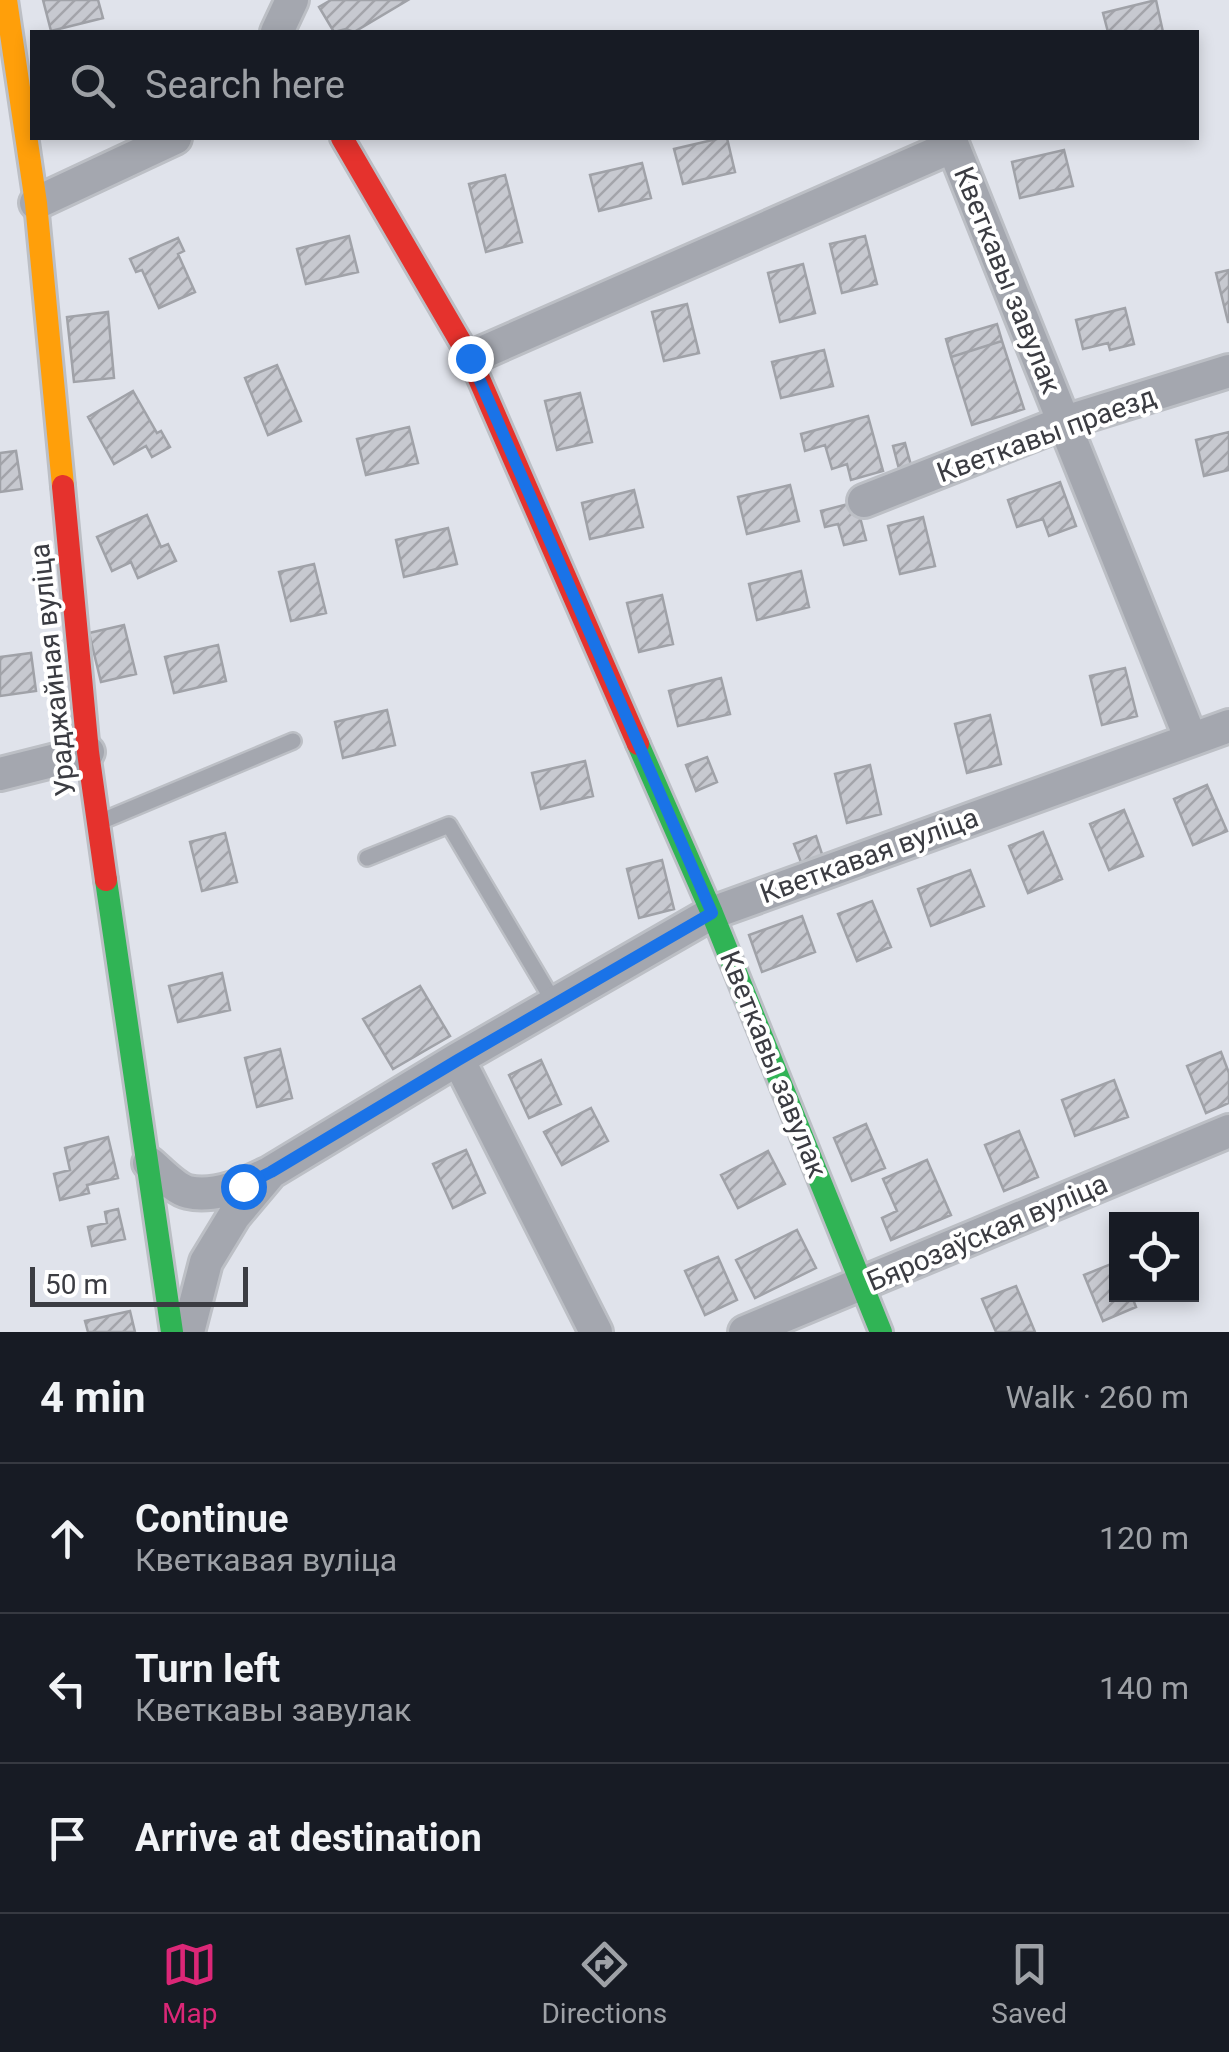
<!DOCTYPE html>
<html lang="en">
<head>
<meta charset="utf-8">
<style>
  body { margin:0; font-family:Roboto,sans-serif; background:#20242c; color:#f1f3f6 }
  .controls { position:absolute; right:30px; bottom:30px; display:grid; overflow:hidden; border-radius:0px; box-shadow:0 5px 15px #0003 }
  .controls button { width:90px; height:90px; display:grid; place-items:center; padding:0; border:0; border-bottom:2px solid #363941; background:#171b24; color:#f1f3f6; font:50px sans-serif }
  .scale { position:absolute; left:30px; bottom:25px; width:218px; box-sizing:border-box; padding-left:10px; border:5px solid #3b3c42; border-top:0; font-size:28px; line-height:35px; white-space:nowrap; color:#3b3c42; -webkit-text-stroke:8px #fff; paint-order:stroke }
  .stop { position:absolute; width:30px; height:30px; margin:-22px; border:8px solid #1a73e8; border-radius:50%; background:#fff }
  .stop.end { background:#1a73e8; border-color:#fff; box-shadow:0 2px 10px #0008 }
  .list { margin:0; padding:0; list-style:none }
  h2 { display:flex; justify-content:space-between; align-items:center; height:130px; margin:0; padding:0 40px; font-size:42px }
  h2 small { font-size:32px; font-weight:400; color:#9ea1a6 }
  .list li { display:grid; grid-template-columns:65px 1fr auto; gap:30px; align-items:center; box-sizing:border-box; height:150px; padding:0 40px; border-top:2px solid #363941 }
  .list b { display:block; font-size:38px; white-space:nowrap }
  .list p { margin:0; font-size:32px; white-space:nowrap; color:#9ea1a6 }
  .list em { font-size:32px; font-style:normal; color:#9ea1a6 }
  .icon { flex:none; width:55px; height:55px; fill:none; stroke:currentColor; stroke-width:2; stroke-linecap:round; stroke-linejoin:round }
  .map { position:relative; flex:none; width:1229px; height:1332px; overflow:hidden }
  .search { position:absolute; background:#171b24; box-shadow:0 5px 15px #0003; left:30px; right:30px; top:30px; height:110px; display:flex; align-items:center; gap:25px; box-sizing:border-box; padding:0 35px; border-radius:0px; color:#9ea1a6; font-size:38px }
  .sheet { height:580px; background:#171b24 }
  nav { display:flex; justify-content:space-around; align-items:center; box-sizing:border-box; height:140px; border-top:2px solid #363941; background:#171b24; font-size:28px; color:#9ea1a6 }
  nav a { display:grid; justify-items:center; gap:5px }
  nav .on { color:#db2777 }
  .map>svg:first-child { display:block }
  .building { fill:url(#building-hatch); stroke:#a0a2a8; stroke-width:2.5 }
  .lines { fill:none; stroke-linecap:round; stroke-linejoin:round }
  .lane-casing { stroke:#bcbfc5; stroke-width:20 }
  .street-casing { stroke:#bcbfc5; stroke-width:38 }
  .fast-casing { stroke:#bcbfc5; stroke-width:28 }
  .slow-casing { stroke:#bcbfc5; stroke-width:28 }
  .jam-casing { stroke:#bcbfc5; stroke-width:28 }
  .lane { stroke:#a4a7af; stroke-width:15 }
  .street { stroke:#a4a7af; stroke-width:32 }
  .fast { stroke:#30b455; stroke-width:22 }
  .slow { stroke:#ff9f0a; stroke-width:22 }
  .jam { stroke:#e5322d; stroke-width:22 }
  .route { stroke:#1a73e8; stroke-width:12 }
  .labels { text-anchor:middle; stroke-width:8; stroke-linejoin:round; paint-order:stroke }
  .street-label { font-size:28px; fill:#3b3c42; stroke:#fff }
</style>
</head>
<body>
<div class="map">
<svg width="1229" height="1332" viewBox="0 0 1229 1332">
  <defs>
    <pattern id="building-hatch" width="6" height="6" patternUnits="userSpaceOnUse" patternTransform="scale(2.5)"><rect width="6" height="6" fill="#c7c9d0"/><path d="M-1 1l2-2M0 6l6-6M5 7l2-2" fill="none" stroke="#a3a4aa"/></pattern>
  </defs>
  <rect width="100%" height="100%" fill="#e0e3eb"/>
  <path class="building" d="M43,0H98L103,18L51,31Z
    M331,0H408L354,32L346,29L334,32L319,7Z
    M1156,0L1163,32H1108L1103,13Z
    M721,138H727L735,172L683,184L674,149Z
    M1064,150L1073,186L1020,198L1012,162Z
    M642,163L651,198L599,211L590,175Z
    M505,175L522,242L486,252L469,184Z
    M349,236L358,272L306,284L297,249Z
    M865,236L877,284L842,293L830,244Z
    M178,238L184,251L178,254L195,292L159,308L142,270L136,272L130,259Z
    M803,264L815,313L780,322L768,273Z
    M1229,270V322H1228L1216,273Z
    M687,304L699,353L664,361L652,312Z
    M1125,308L1134,344L1110,350L1108,343L1083,349L1076,320Z
    M108,312L114,378L74,382L67,317Z
    M997,324L1002,341L951,357L946,339Z
    M1002,341L1024,409L972,425L951,357Z
    M824,350L833,386L781,398L772,362Z
    M277,365L301,421L268,435L245,378Z
    M133,391L157,433L161,431L170,447L152,457L146,446L114,464L88,417Z
    M580,393L592,442L557,450L545,401Z
    M868,416L883,471L851,480L847,464L832,469L825,445L805,451L801,434Z
    M409,427L418,463L366,475L357,439Z
    M1229,432V470L1204,476L1196,440Z
    M905,443L912,469L900,473L893,446Z
    M16,451L22,489L0,492V453Z
    M1060,482L1076,526L1049,536L1043,519L1017,527L1008,500Z
    M790,485L799,521L747,534L738,497Z
    M634,490L643,527L590,539L582,503Z
    M856,502L866,540L844,545L838,524L825,527L821,511Z
    M147,515L161,547L168,544L176,561L138,578L131,562L112,571L97,537Z
    M923,517L935,566L900,574L888,526Z
    M448,528L457,564L404,577L396,540Z
    M314,564L326,613L291,621L279,572Z
    M801,571L809,607L757,620L749,584Z
    M662,595L673,644L639,652L627,603Z
    M124,625L136,674L101,682L89,633Z
    M218,645L226,681L174,693L165,657Z
    M31,653L36,691L0,696V657Z
    M1125,668L1137,716L1102,725L1090,676Z
    M721,678L730,714L678,726L669,691Z
    M387,710L395,745L343,758L335,722Z
    M990,715L1001,764L967,773L955,724Z
    M707,757L717,782L696,791L686,765Z
    M585,761L593,796L541,809L532,773Z
    M870,765L881,814L847,823L835,774Z
    M1207,785L1227,831L1193,845L1174,799Z
    M1124,810L1143,856L1109,870L1090,824Z
    M1043,832L1062,879L1028,893L1009,846Z
    M225,833L237,882L202,891L190,842Z
    M816,836L823,857L802,865L794,844Z
    M662,860L674,909L639,918L627,869Z
    M970,870L984,906L931,926L918,889Z
    M872,901L891,947L857,961L838,914Z
    M802,916L815,952L762,972L749,935Z
    M222,973L230,1010L178,1022L169,986Z
    M420,986L450,1036L393,1069L363,1019Z
    M280,1049L292,1098L257,1107L245,1058Z
    M1221,1052L1229,1073V1103L1206,1113L1187,1066Z
    M541,1060L561,1104L529,1118L509,1075Z
    M1114,1080L1128,1117L1075,1136L1062,1100Z
    M591,1108L608,1141L562,1165L544,1132Z
    M866,1124L885,1168L852,1181L834,1138Z
    M1019,1131L1038,1177L1004,1191L985,1145Z
    M108,1137L118,1178L87,1185L89,1193L60,1200L54,1174L70,1170L65,1148Z
    M466,1150L485,1193L453,1208L433,1164Z
    M768,1151L785,1184L738,1208L721,1175Z
    M927,1160L951,1215L891,1240L882,1218L897,1211L883,1179Z
    M118,1209L125,1239L92,1246L88,1227L107,1223L105,1212Z
    M797,1230L816,1268L755,1298L736,1260Z
    M718,1257L737,1300L705,1315L685,1271Z
    M1116,1262V1294H1131L1136,1307L1103,1321L1084,1275Z
    M1016,1286L1035,1332H996L982,1299Z
    M130,1311L135,1332H88L85,1321Z"/>
  <g class="lines">
    <defs>
      <path id="lane" d="M102,821L293,741
        M367,858L449,825L555,1004"/>
      <path id="street" d="M277,32L292,0
        M36,203L175,138
        M470,358L953,146L1190,737
        M864,501L1065,422L1229,371
        M0,774L88,752
        M458,1059L596,1332
        M149,1163C160,1172 175,1189 188,1192C214,1198 245,1185 267,1174
        M188,1332L206,1262L234,1216L271,1172L458,1059L712,913L1229,726
        M745,1332L1229,1131"/>
      <path id="fast" d="M638,744L712,913L881,1332
        M106,880L172,1332"/>
      <path id="slow" d="M6,0L36,203L63,486"/>
      <path id="jam" d="M342,138L470,358L638,744
        M63,486L88,752L106,880"/>
    </defs>
    <use href="#lane" class="lane-casing"/>
    <use href="#street" class="street-casing"/>
    <use href="#fast" class="fast-casing"/>
    <use href="#slow" class="slow-casing"/>
    <use href="#jam" class="jam-casing"/>
    <use href="#lane" class="lane"/>
    <use href="#street" class="street"/>
    <use href="#fast" class="fast"/>
    <use href="#slow" class="slow"/>
    <use href="#jam" class="jam"/>
  </g>
  <g class="lines">
    <path class="route" d="M243,1186L271,1172L458,1060L712,913L470,358"/>
  </g>
  <g class="labels">
    <g class="street-label">
      <text transform="translate(1008 280) rotate(68)" y="10">Кветкавы завулак</text>
      <text transform="translate(1046 434) rotate(-20)" y="10">Кветкавы праезд</text>
      <text transform="translate(52 670) rotate(-96)" y="10">Ураджайная вуліца</text>
      <text transform="translate(869 855) rotate(-20)" y="10">Кветкавая вуліца</text>
      <text transform="translate(774 1064) rotate(68)" y="10">Кветкавы завулак</text>
      <text transform="translate(987 1232) rotate(-23)" y="10">Бярозаўская вуліца</text>
    </g>
  </g>
</svg>
<div class="controls">
<button><svg class="icon" aria-label="locate" viewBox="0 0 24 24"><circle cx="12" cy="12" r="6"/><path d="M12 2v4M12 18v4M2 12h4M18 12h4"/></svg></button>
</div>
<div class="scale">50 m</div>
<div class="stop" style="left:243px;top:1186px"></div>
<div class="stop end" style="left:470px;top:358px"></div>
<div class="search"><svg class="icon" aria-label="search" viewBox="0 0 24 24"><circle cx="10" cy="10" r="6"/><path d="M15 15l6 6"/></svg>Search here</div>
</div>
<section class="sheet">
<h2>4 min<small>Walk · 260 m</small></h2>
<ul class="list">
<li><svg class="icon" aria-label="ahead" viewBox="0 0 24 24"><path d="M12 20V5M6 11l6-6 6 6"/></svg><div><b>Continue</b><p>Кветкавая вуліца</p></div><em>120 m</em></li>
<li><svg class="icon" aria-label="left" viewBox="0 0 24 24"><path d="M17 20v-9H6M10 6l-5 5 5 5"/></svg><div><b>Turn left</b><p>Кветкавы завулак</p></div><em>140 m</em></li>
<li><svg class="icon" aria-label="arrive" viewBox="0 0 24 24"><path d="M6 21V4h12l-3 4 3 4H6"/></svg><div><b>Arrive at destination</b></div></li>
</ul>
</section>
<nav>
<a class="on"><svg class="icon" aria-label="map" viewBox="0 0 24 24"><path d="M3 6l6-2 6 2 6-2v14l-6 2-6-2-6 2zM9 4v14M15 6v14"/></svg>Map</a>
<a><svg class="icon" aria-label="directions" viewBox="0 0 24 24"><path d="M12 3l9 9-9 9-9-9zM9 14v-3h6M13 9l2 2-2 2"/></svg>Directions</a>
<a><svg class="icon" aria-label="saved" viewBox="0 0 24 24"><path d="M7 4h10v16l-5-4-5 4z"/></svg>Saved</a>
</nav>
</body>
</html>
